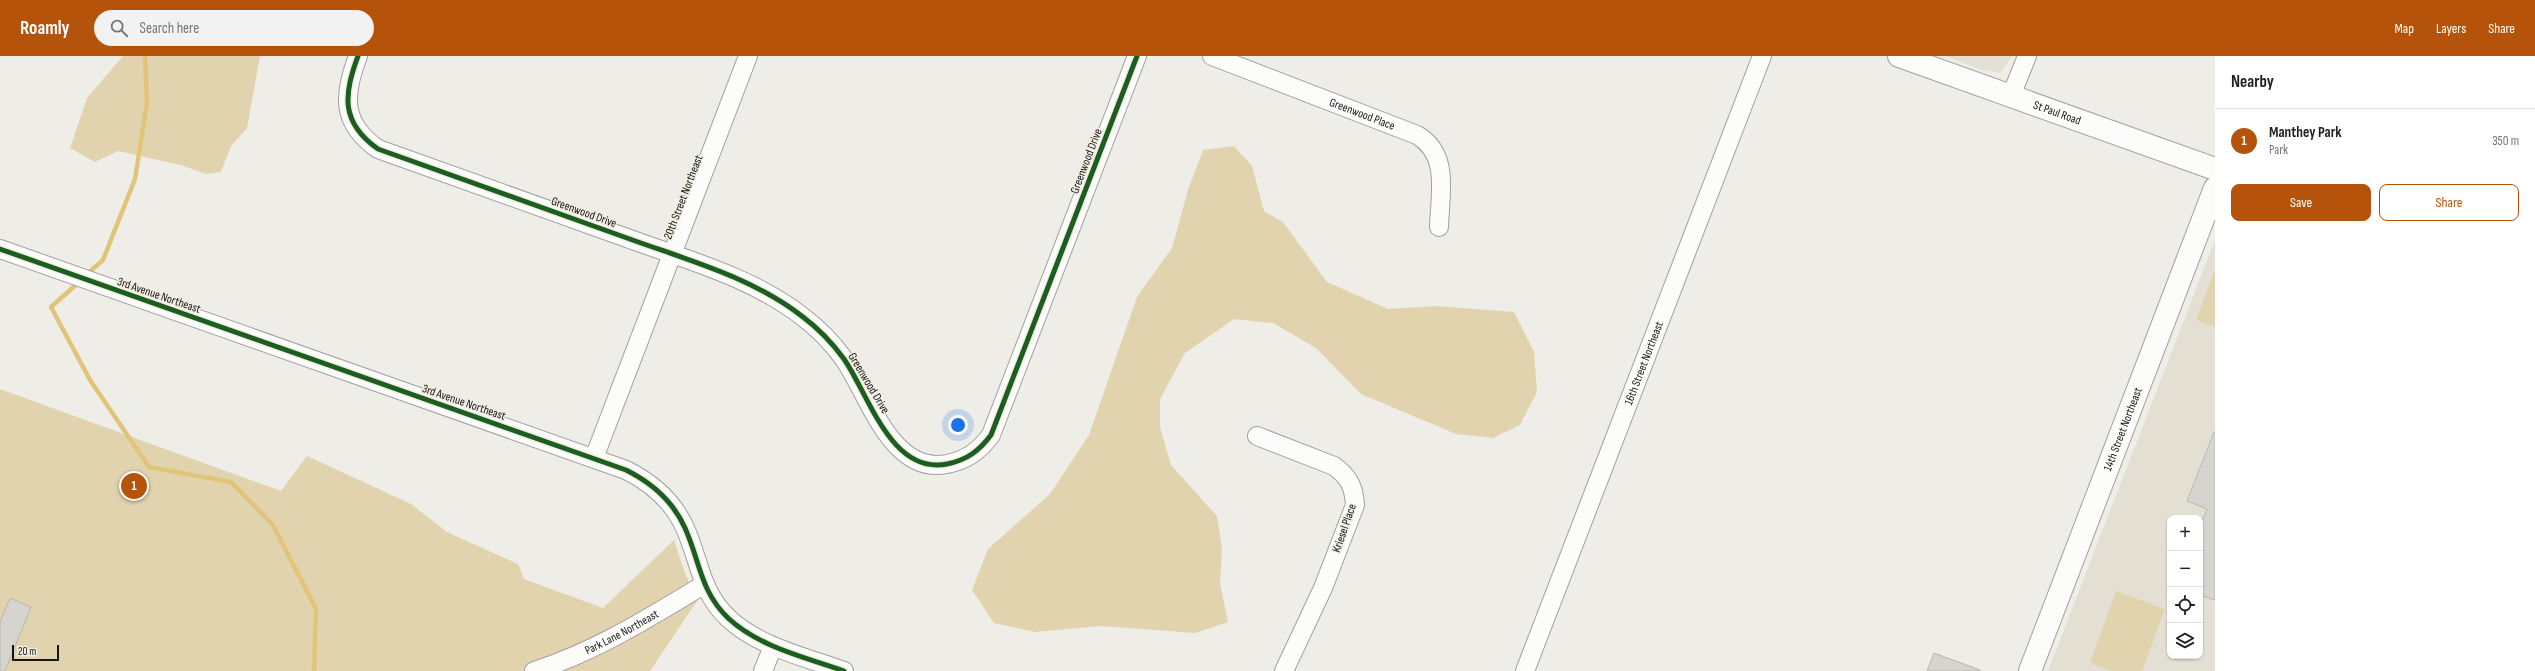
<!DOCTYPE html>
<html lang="en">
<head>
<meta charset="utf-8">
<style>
  body { margin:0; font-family:"Sofia Sans Condensed",sans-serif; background:#f2f2f2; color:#202124 }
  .controls { position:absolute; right:12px; bottom:12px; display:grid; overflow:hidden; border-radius:8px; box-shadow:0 1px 3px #0004 }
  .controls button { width:36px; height:36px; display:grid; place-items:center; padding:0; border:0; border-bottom:1px solid #e0e0e0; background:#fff; color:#202124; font:20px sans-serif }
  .scale { position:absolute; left:12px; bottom:10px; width:47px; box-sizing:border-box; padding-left:4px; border:2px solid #161512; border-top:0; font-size:11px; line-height:14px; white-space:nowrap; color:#161512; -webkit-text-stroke:3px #f1eee4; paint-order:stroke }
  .you { position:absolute; left:958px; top:369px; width:14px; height:14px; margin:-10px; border:3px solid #fff; border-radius:50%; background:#1a73e8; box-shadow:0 0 0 6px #1a73e833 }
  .badge { display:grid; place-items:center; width:26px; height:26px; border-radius:50%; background:#b45309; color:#fff; font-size:13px; font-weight:700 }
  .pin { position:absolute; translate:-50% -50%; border:2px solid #fff; box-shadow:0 1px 4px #0006 }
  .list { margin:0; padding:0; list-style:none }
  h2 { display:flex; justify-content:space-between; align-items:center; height:52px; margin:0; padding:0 16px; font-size:17px }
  h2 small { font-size:13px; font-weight:400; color:#757577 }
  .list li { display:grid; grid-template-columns:26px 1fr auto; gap:12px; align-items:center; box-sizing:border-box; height:64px; padding:0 16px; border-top:1px solid #e0e0e0 }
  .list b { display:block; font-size:15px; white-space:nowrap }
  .list p { margin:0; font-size:13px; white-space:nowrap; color:#757577 }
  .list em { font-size:13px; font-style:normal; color:#757577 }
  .actions { display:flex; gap:8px; padding:12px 16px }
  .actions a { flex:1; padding:9px 0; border:1px solid #b45309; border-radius:8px; text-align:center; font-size:14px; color:#b45309 }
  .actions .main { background:#b45309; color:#fff }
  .icon { flex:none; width:22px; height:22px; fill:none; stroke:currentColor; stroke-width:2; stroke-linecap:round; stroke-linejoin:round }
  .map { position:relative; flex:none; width:2215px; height:615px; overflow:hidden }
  header { display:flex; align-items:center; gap:24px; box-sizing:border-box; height:56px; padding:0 20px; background:#b45309; color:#fff }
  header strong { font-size:19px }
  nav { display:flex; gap:22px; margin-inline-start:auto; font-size:14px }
  .search { width:280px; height:36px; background:#f2f2f2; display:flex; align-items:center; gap:10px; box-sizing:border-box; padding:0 14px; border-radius:22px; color:#757577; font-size:15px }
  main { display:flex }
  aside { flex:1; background:#fff }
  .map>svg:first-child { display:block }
  .built { fill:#e3e0d3; fill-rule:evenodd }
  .green { fill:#e1d3ae }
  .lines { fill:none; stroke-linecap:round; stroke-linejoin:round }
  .stream { stroke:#e0c47a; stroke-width:4.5 }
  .building { fill:#d5d4cf; stroke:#b7b6b2 }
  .street-casing { stroke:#a1a09c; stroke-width:20 }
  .secondary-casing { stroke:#a1a09c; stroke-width:24 }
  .street { stroke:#fcfcfb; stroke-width:18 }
  .secondary { stroke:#fcfcfb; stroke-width:22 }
  .cycleway-casing { stroke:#f1eee4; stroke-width:8 }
  .cycleway { stroke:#1b5e20; stroke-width:5 }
  .labels { text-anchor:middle; stroke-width:3; stroke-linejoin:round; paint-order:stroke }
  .street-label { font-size:12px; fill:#161512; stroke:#f1eee4 }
</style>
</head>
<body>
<header>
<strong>Roamly</strong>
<div class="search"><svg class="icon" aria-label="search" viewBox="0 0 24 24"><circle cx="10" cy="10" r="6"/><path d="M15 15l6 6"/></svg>Search here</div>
<nav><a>Map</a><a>Layers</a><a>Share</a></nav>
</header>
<main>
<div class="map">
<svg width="2215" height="615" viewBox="0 0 2215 615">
  <rect width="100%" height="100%" fill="#eeede7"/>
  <path class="built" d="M1945,0H2012L2000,17L1982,14Z
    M2215,184V615H2048ZM2170,462H2200V600H2170Z"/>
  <path class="green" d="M123,0H260L247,72L231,90L221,116L206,118L181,109L118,95L95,106L70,92L87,42Z
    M1234,90L1252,110L1264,155L1283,166L1327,226L1388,253L1436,250L1514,256L1534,296L1537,336L1520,369L1493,382L1456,378L1361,338L1316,292L1273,267L1234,263L1185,297L1160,343V371L1171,409L1217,460L1222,493L1220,527L1228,566L1195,577L1101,570L1035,576L994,567L972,534L988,493L1050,438L1089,379L1137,241L1172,192L1188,134L1203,94Z
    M2215,213V271L2196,264Z
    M0,333L281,435L307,400L411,448L447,476L518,508L524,523L603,552L674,484L685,517L697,545L650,615H0Z
    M2116,535L2165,553L2142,615H2112L2090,607Z"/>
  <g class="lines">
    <path class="stream" d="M85,220L103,204L135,123L147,47L145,0
      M79,226L51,251L90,324L149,411L231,426L273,469L316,553L314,615"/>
  </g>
  <path class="building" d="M2214,376H2215V544L2200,539V470L2207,453L2187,445Z
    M10,542L31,551L5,615H0V566Z
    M1934,597L1980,614V615H1927Z"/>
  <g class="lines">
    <defs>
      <g id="street">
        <path d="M358,0C343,39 341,67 378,93C461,122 544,152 627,182C687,204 752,221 803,261C819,273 833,288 844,303C869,339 891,419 947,408C967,404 979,395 991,379L1137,0"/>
        <path id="s1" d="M1212,0L1417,79C1450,98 1440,137 1439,171"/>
        <path d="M2011,40L2027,0"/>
        <path d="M0,193L626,414C652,427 673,445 685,472C700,505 700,535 728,562C759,591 805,601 844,615"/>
        <path d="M1257,380L1334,410C1349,421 1354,431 1355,449L1323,532L1284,615"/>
        <path d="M594,402L748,0"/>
        <path id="s2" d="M534,615C595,596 650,561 705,528"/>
        <path d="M763,615L773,590"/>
        <path id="s3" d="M1525,615L1762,0"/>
      </g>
      <g id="secondary">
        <path id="s4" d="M1899,0L2215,113"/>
        <path id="s5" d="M2030,615L2215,132"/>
      </g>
    </defs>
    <use href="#street" class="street-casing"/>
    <use href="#secondary" class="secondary-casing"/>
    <use href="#street" class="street"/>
    <use href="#secondary" class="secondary"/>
    <defs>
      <path id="cycleway" d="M358,0C343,39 341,67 378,93C461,122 544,152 627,182C687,204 752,221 803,261C819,273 833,288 844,303C869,339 891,419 947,408C967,404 979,395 991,379L1137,0
        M0,193L626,414C652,427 673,445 685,472C700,505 700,535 728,562C759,591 805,601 844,615"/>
    </defs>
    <use href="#cycleway" class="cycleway-casing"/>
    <use href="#cycleway" class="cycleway"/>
  </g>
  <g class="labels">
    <g class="street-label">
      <text dy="4" stroke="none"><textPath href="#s4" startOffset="168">St Paul Road</textPath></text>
      <text dy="4" stroke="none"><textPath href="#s1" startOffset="161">Greenwood Place</textPath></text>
      <text transform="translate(1086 105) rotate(-69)" y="4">Greenwood Drive</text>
      <text transform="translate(683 141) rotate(-69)" y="4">20th Street Northeast</text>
      <text transform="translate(584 156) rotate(20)" y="4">Greenwood Drive</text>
      <text transform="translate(159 239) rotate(19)" y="4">3rd Avenue Northeast</text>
      <text dy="4" stroke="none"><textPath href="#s3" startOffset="330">16th Street Northeast</textPath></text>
      <text transform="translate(869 327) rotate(59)" y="4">Greenwood Drive</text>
      <text transform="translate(464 346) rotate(19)" y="4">3rd Avenue Northeast</text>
      <text dy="4" stroke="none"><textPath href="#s5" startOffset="259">14th Street Northeast</textPath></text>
      <text transform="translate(1344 472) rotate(-71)" y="4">Kriesel Place</text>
      <text dy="4" stroke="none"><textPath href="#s2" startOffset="96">Park Lane Northeast</textPath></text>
    </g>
  </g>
</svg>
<div class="controls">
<button>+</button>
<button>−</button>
<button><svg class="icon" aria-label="locate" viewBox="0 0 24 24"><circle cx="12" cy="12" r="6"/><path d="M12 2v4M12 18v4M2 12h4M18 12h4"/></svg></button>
<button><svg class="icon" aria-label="layers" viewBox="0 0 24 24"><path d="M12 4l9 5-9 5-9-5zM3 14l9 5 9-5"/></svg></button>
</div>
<div class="scale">20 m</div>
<div class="you"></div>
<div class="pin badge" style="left:134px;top:430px">1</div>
</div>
<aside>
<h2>Nearby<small></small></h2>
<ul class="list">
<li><span class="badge">1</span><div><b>Manthey Park</b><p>Park</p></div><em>350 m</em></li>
</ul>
<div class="actions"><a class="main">Save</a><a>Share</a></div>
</aside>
</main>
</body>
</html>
